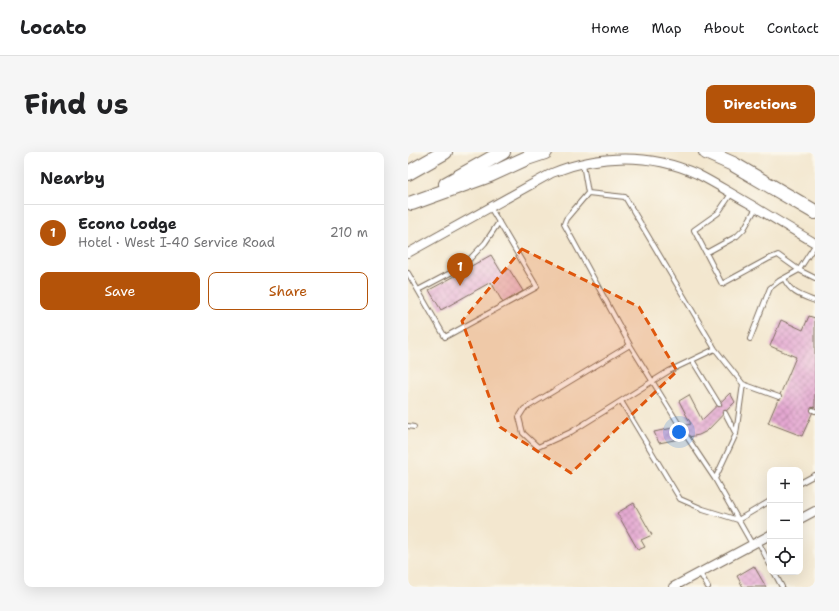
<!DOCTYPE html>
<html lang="en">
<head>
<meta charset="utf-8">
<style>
  body { margin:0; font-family:"Shantell Sans",sans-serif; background:#f6f6f6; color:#202124 }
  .controls { position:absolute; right:12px; bottom:12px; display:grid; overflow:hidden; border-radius:8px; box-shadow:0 4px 16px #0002 }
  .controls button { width:36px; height:36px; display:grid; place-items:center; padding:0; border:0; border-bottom:1px solid #e0e0e0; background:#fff; color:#202124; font:20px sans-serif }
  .you { position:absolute; left:271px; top:280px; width:14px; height:14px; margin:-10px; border:3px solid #fff; border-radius:50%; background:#1a73e8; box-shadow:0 0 0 6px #1a73e833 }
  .badge { display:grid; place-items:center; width:26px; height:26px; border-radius:50%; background:#b45309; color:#fff; font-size:13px; font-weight:700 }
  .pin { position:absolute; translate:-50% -33px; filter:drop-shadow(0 1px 2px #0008) }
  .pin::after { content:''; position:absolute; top:21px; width:14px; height:12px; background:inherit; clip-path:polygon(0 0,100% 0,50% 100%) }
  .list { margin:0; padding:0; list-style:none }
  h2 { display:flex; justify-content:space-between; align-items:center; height:52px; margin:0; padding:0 16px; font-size:17px }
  h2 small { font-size:13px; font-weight:400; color:#757577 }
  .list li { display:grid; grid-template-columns:26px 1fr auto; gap:12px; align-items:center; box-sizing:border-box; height:56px; padding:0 16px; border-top:1px solid #e0e0e0 }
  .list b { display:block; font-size:15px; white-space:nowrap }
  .list p { margin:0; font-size:13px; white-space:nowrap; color:#757577 }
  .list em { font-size:13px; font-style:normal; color:#757577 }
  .actions { display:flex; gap:8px; padding:12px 16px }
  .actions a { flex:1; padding:9px 0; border:1px solid #b45309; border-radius:8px; text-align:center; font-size:14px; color:#b45309 }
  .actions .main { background:#b45309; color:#fff }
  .icon { flex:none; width:22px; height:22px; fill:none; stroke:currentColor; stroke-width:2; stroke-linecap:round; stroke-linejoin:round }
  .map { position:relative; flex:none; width:407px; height:435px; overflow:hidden; border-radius:8px }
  header { display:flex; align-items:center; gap:24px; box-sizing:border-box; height:56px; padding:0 20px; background:#fff; border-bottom:1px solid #e0e0e0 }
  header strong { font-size:19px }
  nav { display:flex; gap:22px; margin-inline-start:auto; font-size:14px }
  .intro { display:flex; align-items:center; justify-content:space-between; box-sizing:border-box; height:96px; padding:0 24px }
  h1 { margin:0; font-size:28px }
  .button { padding:10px 18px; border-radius:8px; background:#b45309; color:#fff; font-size:14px; font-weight:700 }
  main { display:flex; gap:24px; padding:0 24px }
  aside { flex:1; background:#fff; border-radius:8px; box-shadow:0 4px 16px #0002 }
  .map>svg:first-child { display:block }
  .building { fill:url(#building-cross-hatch) }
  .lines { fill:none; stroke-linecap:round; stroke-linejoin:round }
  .lane-casing { stroke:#7b6c5c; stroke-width:6 }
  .street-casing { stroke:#7b6c5c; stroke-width:10 }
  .highway-casing { stroke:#7b6c5c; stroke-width:16 }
  .lane { stroke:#fff; stroke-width:4 }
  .street { stroke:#fff; stroke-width:8 }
  .highway { stroke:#fff; stroke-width:14 }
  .marked { fill:#df570d; fill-opacity:0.2; stroke:#df570d; stroke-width:3; stroke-dasharray:8 5; stroke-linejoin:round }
</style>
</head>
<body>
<header>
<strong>Locato</strong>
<nav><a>Home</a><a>Map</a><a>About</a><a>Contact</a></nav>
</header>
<div class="intro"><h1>Find us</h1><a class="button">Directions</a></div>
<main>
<aside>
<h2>Nearby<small></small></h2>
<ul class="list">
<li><span class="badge">1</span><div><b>Econo Lodge</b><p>Hotel · West I-40 Service Road</p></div><em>210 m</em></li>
</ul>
<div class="actions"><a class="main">Save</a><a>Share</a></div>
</aside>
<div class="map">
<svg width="407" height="435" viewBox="0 0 407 435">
  <defs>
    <pattern id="building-cross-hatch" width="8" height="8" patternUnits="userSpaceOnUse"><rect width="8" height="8" fill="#e4a7d1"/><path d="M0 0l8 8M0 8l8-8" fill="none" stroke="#ba88a9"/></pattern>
  </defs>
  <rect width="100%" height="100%" fill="#fbf7ec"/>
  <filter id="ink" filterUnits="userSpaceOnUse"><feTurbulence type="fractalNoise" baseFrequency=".025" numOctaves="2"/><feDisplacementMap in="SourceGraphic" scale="8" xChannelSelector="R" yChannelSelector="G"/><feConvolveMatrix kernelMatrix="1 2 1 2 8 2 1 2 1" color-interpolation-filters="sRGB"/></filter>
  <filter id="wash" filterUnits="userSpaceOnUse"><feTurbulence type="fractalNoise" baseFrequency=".012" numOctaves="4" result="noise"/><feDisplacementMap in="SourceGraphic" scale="16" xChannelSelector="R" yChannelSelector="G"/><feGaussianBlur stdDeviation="0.9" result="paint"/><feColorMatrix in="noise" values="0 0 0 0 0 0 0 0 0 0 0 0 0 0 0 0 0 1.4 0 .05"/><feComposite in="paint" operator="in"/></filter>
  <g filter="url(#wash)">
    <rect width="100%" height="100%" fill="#f3e7cf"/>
    <g id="blocks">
      <path class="building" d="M83,103L94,121L101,117L115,139L95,151L83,130L33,158L21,138L49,123L44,115L54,109L58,117Z
        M401,164L407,166V255L394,284L360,271L388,205L362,194L373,168L395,178Z
        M322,241L327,250L299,279L291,283L251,291L246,280L283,272L271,249L281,243L294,268Z
        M226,351L244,383L233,388L237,395L230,398L209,361Z
        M346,414L358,435H335L329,424Z"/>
    </g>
  </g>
  <g filter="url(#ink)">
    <use href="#blocks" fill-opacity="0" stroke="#7b6c5c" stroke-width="1"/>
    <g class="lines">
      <defs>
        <path id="lane" d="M175,12L180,41L217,45L307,197L335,232L328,282L307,327L344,392
          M180,41L158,67L156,72L222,193L272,274
          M323,42L310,61L286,78L298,101L329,84L336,77L348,56
          M407,93L391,118L407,126
          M298,101L314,132L360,107L370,103L391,118L371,129L362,136L342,187
          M56,113L77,91L91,70
          M0,121L37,185L129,135L82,55
          M376,126C382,141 394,144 407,149
          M10,138L46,119
          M222,193L116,257L111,265L115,281L130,295L163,280L261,219L307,197
          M284,208L311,252
          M335,232L371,245
          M213,249L272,347L295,357L330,368L362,349
          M405,258L407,259
          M317,261L328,282
          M0,274L6,275
          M279,285L307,327
          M392,331L407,323
          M350,389L362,413
          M366,420L374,435
          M292,421L300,435"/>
        <path id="street" d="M0,101L144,21C190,2 243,1 289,22C307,31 324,42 342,52C363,65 385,78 407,91
          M392,367L407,359
          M265,435L362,383"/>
        <path id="highway" d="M298,0L325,12L407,60
          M0,21L37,0
          M38,32L95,0
          M4,51L82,23L119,6L137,0"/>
      </defs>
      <use href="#lane" class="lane-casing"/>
      <use href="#street" class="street-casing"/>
      <use href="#highway" class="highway-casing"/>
      <use href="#lane" class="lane"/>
      <use href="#street" class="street"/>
      <use href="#highway" class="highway"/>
    </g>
  </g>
  <path class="marked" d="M114,97L231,155L269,219L163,321L92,275L54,169Z"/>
</svg>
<div class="controls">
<button>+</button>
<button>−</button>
<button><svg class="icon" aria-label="locate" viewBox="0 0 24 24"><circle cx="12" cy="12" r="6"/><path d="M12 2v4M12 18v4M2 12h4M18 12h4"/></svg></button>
</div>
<div class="you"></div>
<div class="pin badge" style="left:52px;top:134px">1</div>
</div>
</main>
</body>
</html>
